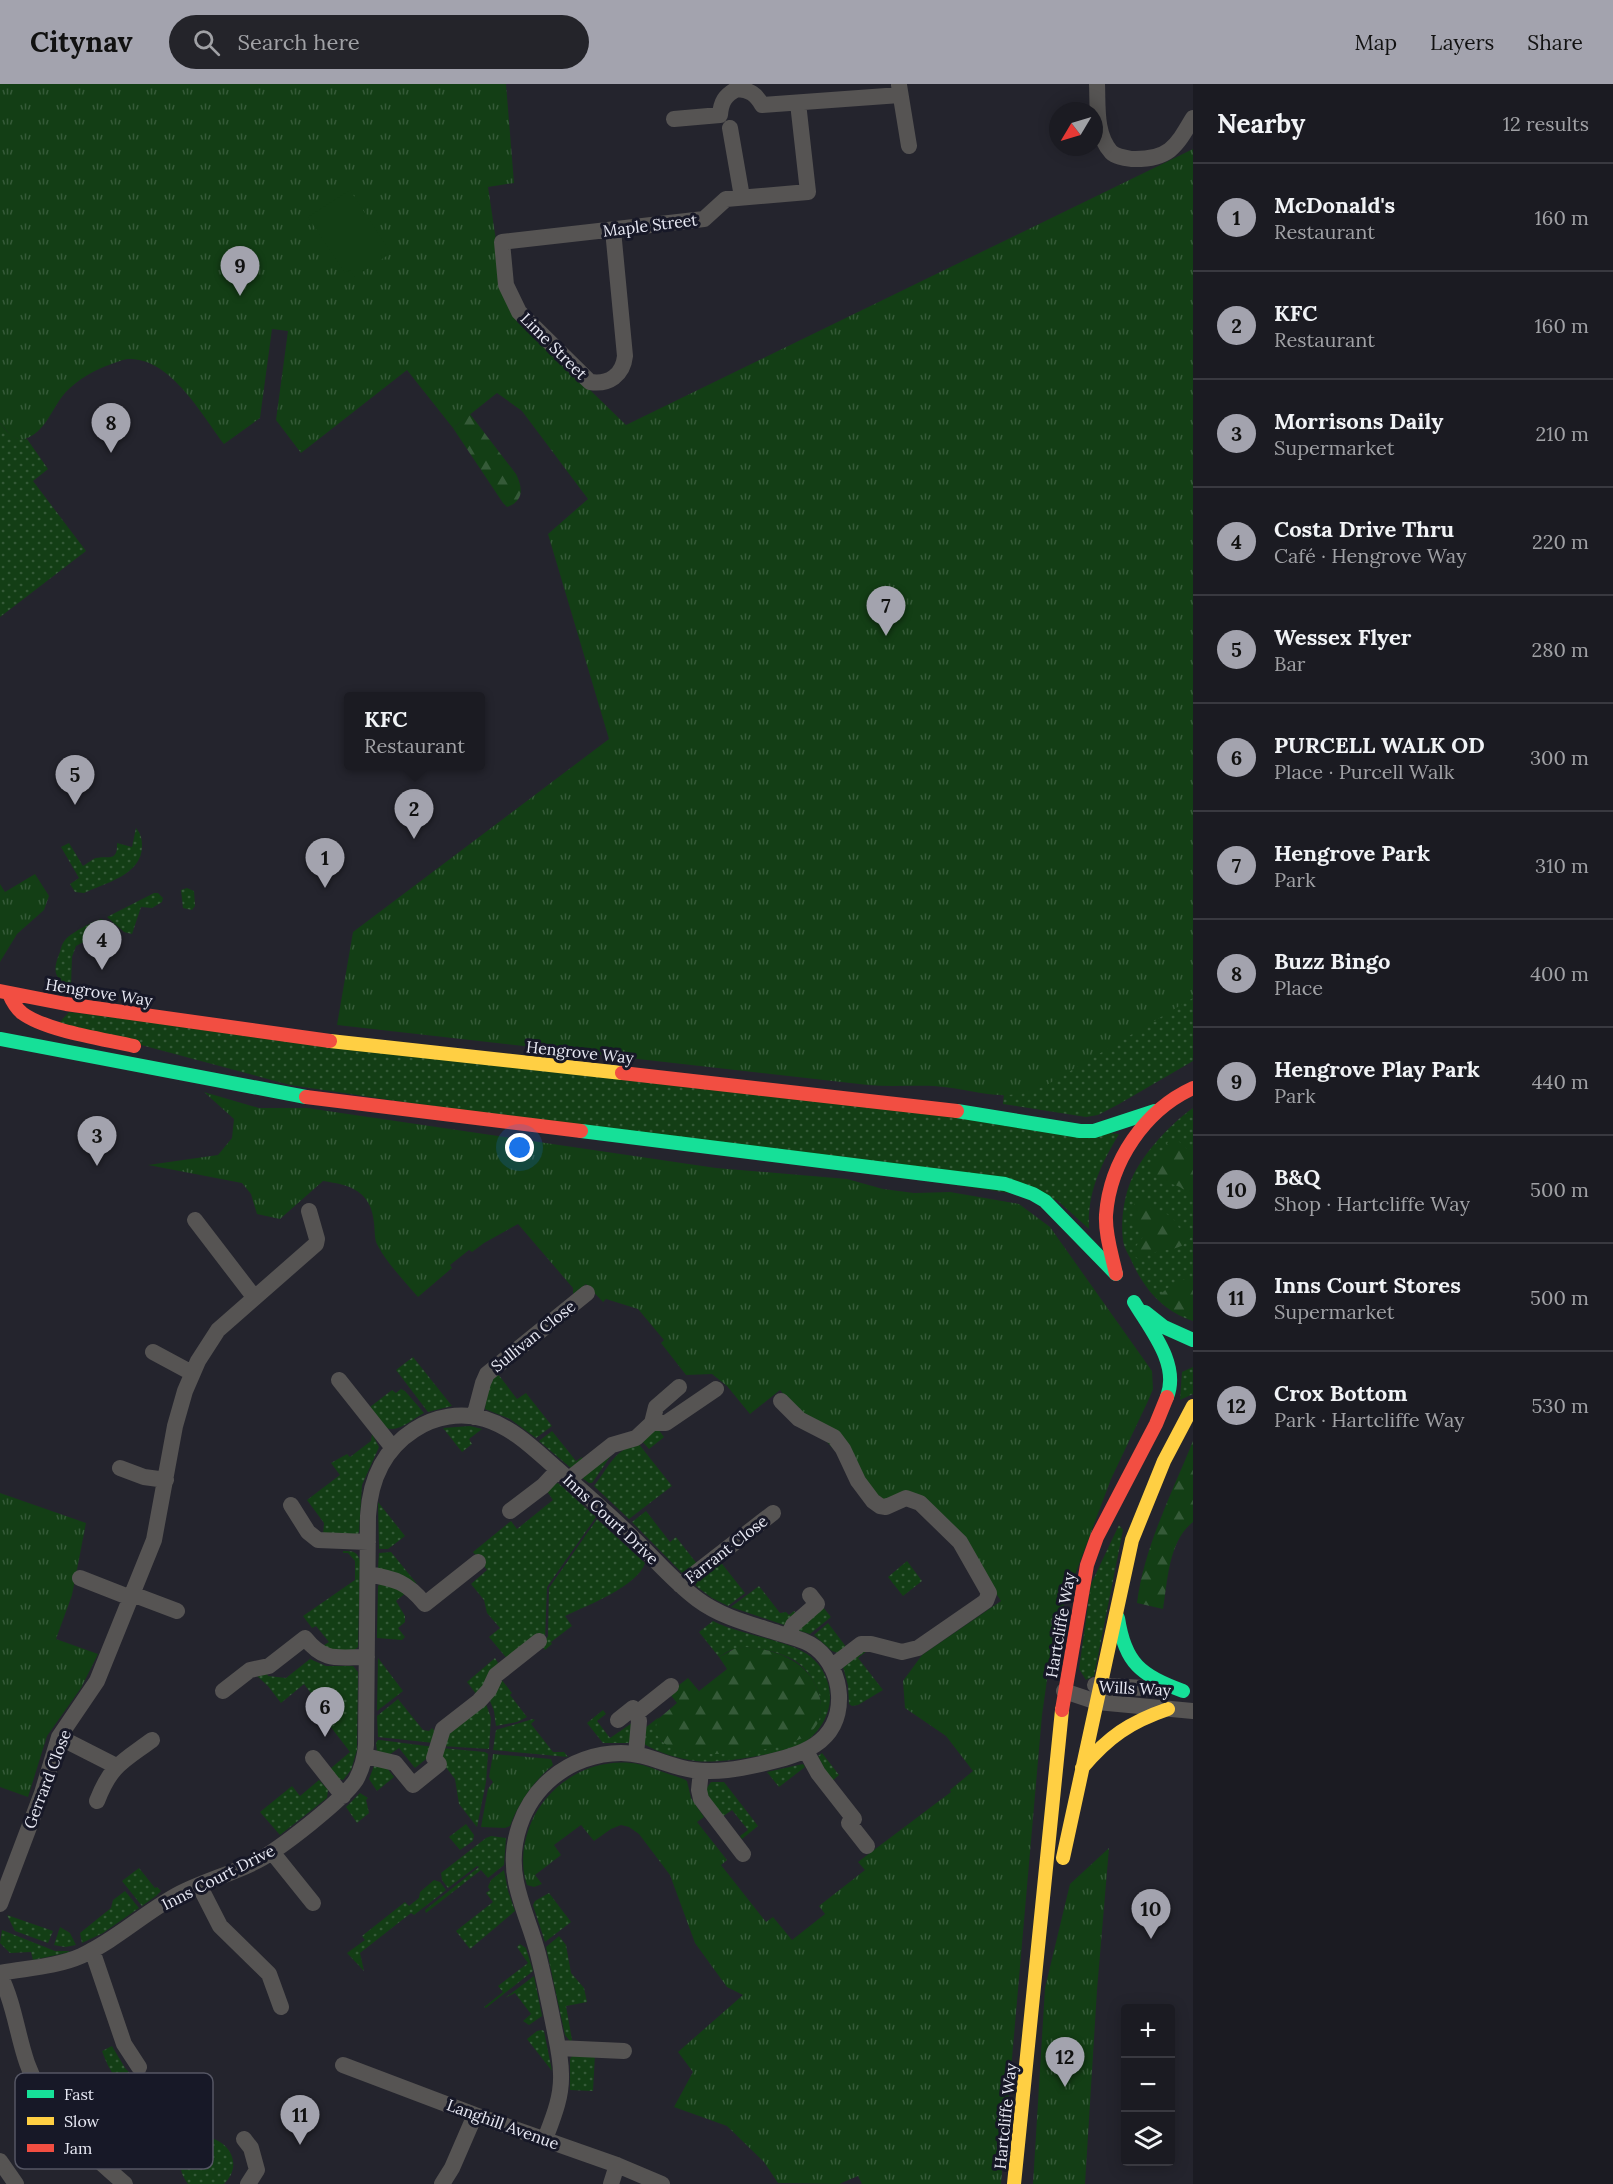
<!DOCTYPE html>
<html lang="en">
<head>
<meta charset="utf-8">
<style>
  body { margin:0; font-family:Lora,serif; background:#24242a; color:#f1f3f6 }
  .controls { position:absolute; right:18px; bottom:18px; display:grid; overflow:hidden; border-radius:6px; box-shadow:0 3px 15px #0003 }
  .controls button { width:54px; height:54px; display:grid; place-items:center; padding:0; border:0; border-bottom:2px solid #393940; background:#1b1b22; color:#f1f3f6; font:30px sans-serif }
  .compass { position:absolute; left:1049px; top:18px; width:54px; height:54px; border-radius:50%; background:#1b1b22; box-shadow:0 3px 15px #0003; rotate:232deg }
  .you { position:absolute; left:520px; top:1064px; width:21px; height:21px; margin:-15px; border:4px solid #fff; border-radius:50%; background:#1a73e8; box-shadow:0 0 0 9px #1a73e833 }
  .badge { display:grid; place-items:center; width:39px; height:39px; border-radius:50%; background:#a3a3ae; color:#111; font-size:20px; font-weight:700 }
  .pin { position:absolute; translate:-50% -50px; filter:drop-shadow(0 2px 3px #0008) }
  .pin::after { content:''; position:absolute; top:32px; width:21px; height:18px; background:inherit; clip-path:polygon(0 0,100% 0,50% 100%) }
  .popup { position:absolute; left:344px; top:608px; width:141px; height:78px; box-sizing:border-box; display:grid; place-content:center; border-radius:6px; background:#1b1b22; filter:drop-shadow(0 2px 4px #0005); font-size:20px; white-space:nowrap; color:#a0a1a5 }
  .popup b { font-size:22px; color:#f1f3f6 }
  .popup::after { content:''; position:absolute; left:50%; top:100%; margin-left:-12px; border:12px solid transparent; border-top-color:#1b1b22 }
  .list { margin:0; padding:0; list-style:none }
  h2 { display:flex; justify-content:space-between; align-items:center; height:78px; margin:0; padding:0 24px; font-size:26px }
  h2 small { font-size:20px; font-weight:400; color:#a0a1a5 }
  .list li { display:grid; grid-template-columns:39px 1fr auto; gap:18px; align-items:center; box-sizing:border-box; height:108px; padding:0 24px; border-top:2px solid #393940 }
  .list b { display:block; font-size:22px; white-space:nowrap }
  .list p { margin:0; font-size:20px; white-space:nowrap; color:#a0a1a5 }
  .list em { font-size:20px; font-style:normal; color:#a0a1a5 }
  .icon { flex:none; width:33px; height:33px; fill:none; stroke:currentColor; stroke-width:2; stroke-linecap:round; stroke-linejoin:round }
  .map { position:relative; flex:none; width:1193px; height:2100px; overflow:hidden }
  header { display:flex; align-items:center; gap:36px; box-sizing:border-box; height:84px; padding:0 30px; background:#a3a3ae; color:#111 }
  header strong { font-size:28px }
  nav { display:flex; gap:33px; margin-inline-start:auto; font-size:21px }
  .search { width:420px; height:54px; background:#24242a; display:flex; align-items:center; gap:15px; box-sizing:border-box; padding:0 21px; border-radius:33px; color:#a0a1a5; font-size:22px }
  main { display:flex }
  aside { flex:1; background:#1b1b22 }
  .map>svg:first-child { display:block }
  .grass { fill:url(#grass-dots) }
  .forest { fill:url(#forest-firs) }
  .park { fill:url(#park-tufts) }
  .pitch { fill:#133e15 }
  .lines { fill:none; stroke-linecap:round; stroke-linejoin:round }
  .street { stroke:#565453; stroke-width:16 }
  .fast { stroke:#16e098; stroke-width:14 }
  .slow { stroke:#ffcf43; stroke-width:14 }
  .jam { stroke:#f24e42; stroke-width:14 }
  .labels { text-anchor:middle; stroke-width:6; stroke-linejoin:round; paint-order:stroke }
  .street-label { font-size:16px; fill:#e7e8f3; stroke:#171827 }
  .key { fill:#171827; stroke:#555664; stroke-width:1.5 }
  .key-label { font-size:16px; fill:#e7e8f3 }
</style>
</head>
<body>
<header>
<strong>Citynav</strong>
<div class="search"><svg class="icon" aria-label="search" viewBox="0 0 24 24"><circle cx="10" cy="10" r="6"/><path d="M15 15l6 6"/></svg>Search here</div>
<nav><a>Map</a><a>Layers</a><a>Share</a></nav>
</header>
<main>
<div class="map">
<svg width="1193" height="2100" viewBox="0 0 1193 2100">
  <defs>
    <pattern id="grass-dots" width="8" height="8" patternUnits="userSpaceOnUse" patternTransform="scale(1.5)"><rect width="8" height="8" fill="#133e15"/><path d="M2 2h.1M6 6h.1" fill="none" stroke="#355a38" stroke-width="1.8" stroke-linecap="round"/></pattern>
    <pattern id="forest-firs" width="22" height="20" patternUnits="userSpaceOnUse" patternTransform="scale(1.5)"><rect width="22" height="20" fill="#133e15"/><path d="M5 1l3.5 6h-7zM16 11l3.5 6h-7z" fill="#355a38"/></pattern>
    <pattern id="park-tufts" width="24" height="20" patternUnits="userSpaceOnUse" patternTransform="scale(1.5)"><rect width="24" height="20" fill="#133e15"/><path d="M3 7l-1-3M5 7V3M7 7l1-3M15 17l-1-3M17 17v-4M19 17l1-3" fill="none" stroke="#355a38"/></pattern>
  </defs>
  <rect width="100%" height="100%" fill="#24242d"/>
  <path class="grass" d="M0,339C7,348 14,357 27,355L48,385L33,397L86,467L0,533Z
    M136,744C141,750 142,755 142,762C142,791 105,799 84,809L75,808L70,800L79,794L61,763L69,759L83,782C87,780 92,775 96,774C107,771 118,779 117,759L132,763Z
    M187,804L194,807L195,822L192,826L183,824L181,806Z
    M154,809H158L163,814L162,818L152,824L141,823L132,850L124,848L107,833Z
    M102,835L108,845L76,862L72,873L71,902C52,894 53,885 60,868C61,864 62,859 66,855C71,849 95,836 102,835Z
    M1193,913V977L1119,1020L1098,1031L1086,1033L1003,1020L1004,1009Z
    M69,928L1119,1050C1101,1080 1087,1109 1089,1145L1057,1116L290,1001L59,939Z
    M1193,1024V1237C1163,1227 1145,1206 1132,1178C1130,1173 1126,1167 1124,1161C1120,1144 1123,1118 1129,1102C1138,1074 1169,1041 1193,1024Z
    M413,1273L452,1322L428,1328L396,1286Z
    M1193,1283V1310L1180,1316L1182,1288Z
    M498,1290L517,1315L526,1309L552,1342L536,1354L510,1335L485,1325L488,1300Z
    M401,1305L405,1307L424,1329C412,1335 399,1349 386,1344L370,1323L392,1306L396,1309Z
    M470,1342L482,1345L469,1355L472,1360L462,1368L443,1344Z
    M658,1345L664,1353L649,1365L641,1356Z
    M552,1347L576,1377L582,1373L583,1378L572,1385L539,1357Z
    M372,1350L379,1363L362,1401L359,1448L358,1450L323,1452L324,1439L307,1416L340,1391L331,1379L347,1370L350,1373L371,1357Z
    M638,1359L672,1402L629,1435L594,1402C609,1383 613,1367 638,1359Z
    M612,1370L592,1399H589L581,1393Z
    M558,1399L596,1433L547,1503L545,1554L509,1577L489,1553L500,1544L487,1529L484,1516L471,1500L487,1486L473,1468L511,1437L517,1445L553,1416L546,1406L551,1401Z
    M378,1418L405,1452L388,1465H379Z
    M646,1427L670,1458L676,1453L698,1481L682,1489L632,1438Z
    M597,1435L645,1479C638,1502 586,1522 565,1532L572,1542L551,1558L552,1560L545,1566L542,1562L548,1552L549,1504Z
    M1119,1441L1123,1446L1094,1592L1086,1596L1079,1585L1091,1500Z
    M343,1467C353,1467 357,1467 360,1477L358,1563L351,1569L321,1563L329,1558L316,1542L312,1544L303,1532L355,1496V1477L348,1469H343Z
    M391,1468L417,1500L378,1484L379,1469Z
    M719,1476L745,1509L728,1522L712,1514L696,1502V1497Z
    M907,1477L922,1497L903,1512L888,1493Z
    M380,1500L408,1507L396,1517L405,1532V1538L398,1544L405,1553L402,1556L377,1554L378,1502Z
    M759,1502L780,1529L786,1528L789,1531L794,1527L797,1530L787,1542L731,1523Z
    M822,1522L831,1533L810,1550L797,1546Z
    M713,1537C739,1551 791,1556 811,1573C823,1583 830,1598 830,1613C830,1631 819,1650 803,1659C782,1670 720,1680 696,1677C679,1675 659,1669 644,1660L645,1644L659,1633L657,1636L661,1657C687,1674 708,1668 737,1665C759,1663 786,1664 805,1652C833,1635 820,1595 797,1578C785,1569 749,1560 735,1565C729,1566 724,1570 719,1573L699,1548Z
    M828,1539L847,1564L838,1569L832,1567L814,1551Z
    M862,1566L867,1567L858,1574L883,1606L858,1621L852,1622L849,1620L848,1601L843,1583Z
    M378,1574L403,1607L377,1627Z
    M495,1574L498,1579L477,1611L467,1598Z
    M310,1575L326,1582H353L358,1588L357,1666L351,1686L343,1696L339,1695L330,1685L350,1668L330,1642L334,1639L304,1600L281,1619L268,1602L257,1592L266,1588L268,1592L286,1594Z
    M501,1595L512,1609L510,1611L527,1633L517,1638L496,1642L494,1627L490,1617Z
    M398,1615L423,1646L429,1647L432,1644L437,1650L434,1659L378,1653L377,1632Z
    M486,1620L491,1634L489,1665L442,1662L445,1652Z
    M603,1626L606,1630L597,1637L610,1654L632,1639L631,1657L628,1659H603L587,1639Z
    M533,1635L535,1636L531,1640L553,1668H564L568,1673L493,1666L496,1646Z
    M378,1656H380L434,1663L431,1671L415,1684L399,1664L389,1671L377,1667L376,1659Z
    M441,1664L485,1668L488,1670L486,1698L477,1743L459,1720L455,1695L438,1673Z
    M822,1669L839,1691L831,1698L818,1672Z
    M803,1680L805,1683L779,1703L767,1688Z
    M374,1682L387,1684L394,1693L377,1707L369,1695Z
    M319,1696L328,1706L327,1714L280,1751L260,1728L292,1702L300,1712Z
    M711,1698H724L758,1742L742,1755L740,1752L748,1746L732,1726L722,1733L711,1719L706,1705Z
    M360,1709L368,1714L366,1716L369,1729L357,1739L346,1723Z
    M466,1740L474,1751L473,1757L460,1766L449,1753Z
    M491,1752L506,1754L504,1781L488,1794L481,1786L426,1829L425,1826L479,1783L477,1782L448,1804L442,1796L441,1789L486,1754Z
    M139,1784L155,1804L157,1803L161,1807L156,1812L142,1822L122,1797Z
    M504,1786L508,1807L515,1827L470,1865L456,1847L493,1818L486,1809L490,1806L488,1803L491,1796Z
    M434,1796L440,1798L446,1806L414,1831L411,1829L360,1869L364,1887L347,1869L365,1856L362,1852L405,1818L409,1822L419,1814L420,1808Z
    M125,1807L139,1824L103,1849L82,1859L80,1849L111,1824L113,1816Z
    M549,1809L571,1838L545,1858L533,1821L535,1817Z
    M7,1831L53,1847L48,1859L15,1847Z
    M60,1843L70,1849L76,1861L65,1863L54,1861Z
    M2,1846L55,1867H68L70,1868L33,1876L31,1868L10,1869L0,1859Z
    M559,1852L566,1861L571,1889L584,1904L587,1918L566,1922L572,1956L570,1957L565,1951L546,1863Z
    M520,1860L526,1864L533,1887L486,1924L484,1923L503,1908L498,1902L528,1879L517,1863Z
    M534,1892L542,1932L529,1941L523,1937L531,1930L515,1909L505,1914Z
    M542,1946L544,1947L552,1987L527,1955L537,1947Z
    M112,1962L125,1984L140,2000L135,2006C116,2002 108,1983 102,1967Z
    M595,1970L593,2007L570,2006V1975L572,1972Z
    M205,2053C229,2055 244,2081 224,2100H188C173,2081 181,2059 205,2053Z"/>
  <path class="forest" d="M470,330L516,390C523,404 524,417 507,423L503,419L453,344Z
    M1176,1055L1193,1070V1112C1189,1109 1184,1106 1180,1103C1168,1098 1157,1097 1149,1086L1168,1058Z
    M1137,1114L1145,1117L1152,1126C1165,1127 1174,1132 1179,1144L1186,1146L1191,1153C1181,1168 1167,1164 1152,1169C1148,1170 1143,1173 1139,1175L1134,1172L1133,1166L1143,1153C1135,1141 1129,1128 1137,1114Z
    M1193,1193V1230L1190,1234C1178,1230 1165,1225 1159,1212C1168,1202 1179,1196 1193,1193Z
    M1193,1357V1438C1168,1458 1168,1496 1163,1525L1137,1519C1144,1463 1172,1409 1193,1357Z
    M743,1563C768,1564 796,1572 811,1593C824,1613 827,1640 804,1653C778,1668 678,1682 659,1654C655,1649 656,1642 657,1636L677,1619L669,1609L688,1594L699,1607L727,1585L719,1573L736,1564Z"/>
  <path class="park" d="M0,0H506L514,99L488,103L504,210L514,232L626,341L1193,65V914L1045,1002C1001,1021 978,1005 934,1002C912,1001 890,1003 868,1001L337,941L353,848L609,655L548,450L588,415L522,327L497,309L453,344L407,286L301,369L276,336L288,247L272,245L260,334L224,360C202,331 170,273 128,275C120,276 112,280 106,282C89,289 72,299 61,314C49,331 43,351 21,356L11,352L0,339Z
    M35,790L49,812L44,826L17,850L0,878V800L5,808Z
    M204,1008L259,1024H307L716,1084L847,1095L883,1105L914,1109L950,1108L1019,1120L1050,1143L1152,1287L1153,1305L1148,1317L1111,1395L1054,1547L1042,1631L1001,2100H862L858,2092L839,2100L778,2099L764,2078L727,2042L674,2023L693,1988L678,1968L743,1911L727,1903L695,1859L670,1791L639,1750L629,1743L621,1741L611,1745L594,1757L581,1741L554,1761L561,1771L535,1791L542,1800L534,1803L527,1801C520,1781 523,1758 531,1739C548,1700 588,1675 631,1679C643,1680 654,1685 666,1689C673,1692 681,1693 687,1697L691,1714L704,1733L697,1738L727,1776L721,1781L766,1838L773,1833L792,1856L825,1830L819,1822L865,1786L858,1778L951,1708L950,1706L973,1687L946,1652L905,1624L903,1597L922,1571L1001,1517L977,1480L917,1410L880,1417C849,1377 811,1345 780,1306L750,1330L727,1302L712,1290L686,1291L661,1259L664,1256L638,1225L606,1215L603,1218L586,1200L573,1210V1204L518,1140L484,1159L472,1168L469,1166L450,1181L452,1184L418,1213C405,1198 387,1179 378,1162C374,1156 375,1146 374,1139C371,1107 351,1101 323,1097L280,1135L257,1130L251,1110L242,1099L148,1081L218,1071L232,1054L234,1035Z
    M0,1409L86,1439L72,1511L56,1555L98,1570L81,1604L47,1652L28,1713L0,1703Z
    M493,1670L551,1675L553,1681C533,1698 519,1718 510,1742L505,1744L481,1743L488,1705L493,1698L489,1693Z
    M1109,1764L1097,1906L1085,2100H1033L1045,1904L1070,1800Z"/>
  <path class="pitch" d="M350,106L391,169L355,193L350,186L345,189L308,133Z"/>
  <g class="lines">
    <path class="street" d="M1097,0C1098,22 1095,50 1111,68C1116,73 1125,74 1132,75C1169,76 1176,63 1193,34
      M899,1L909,62
      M674,35L720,31C721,18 725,11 737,5C750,6 756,10 762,21L900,11
      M730,44L742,113
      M613,146L625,272C623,291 609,301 590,298L519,228L506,201L502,158L704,135L726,115L808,108L798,19
      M195,1136L254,1213
      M153,1268L192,1289
      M339,1296L393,1364
      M679,1303L656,1323L652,1339H666L716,1305
      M781,1317L799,1335L834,1353L843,1365L858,1397L873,1417L880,1422L886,1423L906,1414L920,1419L960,1458L989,1509L986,1517L918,1564L902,1568L871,1560H861L831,1583
      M474,1333L483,1299L487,1290L587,1209
      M120,1384L144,1393L166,1396
      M569,1395L612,1361L636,1354L652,1339
      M291,1421L308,1448L318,1456L368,1458
      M510,1427L543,1402L558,1386
      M368,1490C396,1495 407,1498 425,1520L478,1478
      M80,1494L131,1514
      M680,1501L773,1429
      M132,1510L177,1527
      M788,1552L793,1541L817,1520L810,1511
      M1095,1601L1159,1605
      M223,1607L250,1586L269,1582L305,1554C325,1579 338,1573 367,1573
      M1064,1607L1097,1618L1193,1627
      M618,1636L633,1624L637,1629L671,1602
      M59,1653L116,1682
      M806,1667L818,1689L854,1735L849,1739L867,1762
      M636,1670L639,1637L637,1629
      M365,1672L395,1679L413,1701L439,1680L434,1674L443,1645L479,1617L489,1606L496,1591L539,1557
      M313,1674L343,1712
      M701,1687L699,1706L701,1715L743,1770
      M97,1717C111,1681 122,1678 152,1656
      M272,1768L313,1819
      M199,1801L220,1842L269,1890L281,1923
      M0,1820L42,1709L59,1653L97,1597L154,1456L175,1342L185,1307L198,1277L218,1246L316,1160L317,1155L309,1127
      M92,1866L124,1960L139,1983
      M0,1889C26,1884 56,1883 81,1872C116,1856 144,1829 177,1811C203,1797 232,1790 257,1777C280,1765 343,1716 356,1696C362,1685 365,1673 366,1661L368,1432C370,1397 383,1366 414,1346C435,1332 461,1328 485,1335C514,1344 535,1366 557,1385C583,1408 609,1430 633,1454C654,1474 673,1497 697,1515C721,1533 750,1540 778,1549C790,1553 805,1555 816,1564C830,1575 838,1593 839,1611C841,1661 799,1671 761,1680C738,1685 717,1689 693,1686C669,1683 647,1669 621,1669C596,1669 571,1678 552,1694C522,1719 508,1760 516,1798C521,1823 532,1846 538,1870C544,1894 549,1918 554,1943C557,1958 561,1974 561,1990C562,2013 553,2034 545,2055
      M0,1891C14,1919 17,1950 27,1979C46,2033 84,2064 125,2100
      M558,1964L624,1967
      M343,1981L475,2031L617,2081L662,2100
      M244,2055L251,2064L257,2086L248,2100
      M0,2077L16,2100
      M442,2100L452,2084L475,2031
      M611,2100L617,2081"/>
    <path class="fast" d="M0,955L306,1013
      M957,1027L1080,1047H1094L1155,1027
      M581,1047L1005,1100L1033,1110L1045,1117L1116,1190
      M1134,1218C1150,1245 1180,1280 1167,1313
      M1145,1228L1164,1243L1193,1256
      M1118,1534C1125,1580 1141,1591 1183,1607"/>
    <path class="slow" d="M330,957L622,989
      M1082,1684C1108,1653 1130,1638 1168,1625
      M1063,1774L1132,1456L1164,1377L1193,1322
      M1014,2100L1062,1626"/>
    <path class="jam" d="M0,907L66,920L330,957
      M9,910C12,917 16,924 22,929C46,947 104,955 134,962
      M622,989L957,1027
      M306,1013L581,1047
      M1116,1190C1112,1171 1105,1151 1106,1131C1110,1077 1145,1026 1193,1004
      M1062,1626L1087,1481L1097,1453L1156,1340L1167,1313"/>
  </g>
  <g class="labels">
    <g class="street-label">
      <text transform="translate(650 141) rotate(-7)" y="6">Maple Street</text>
      <text transform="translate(554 262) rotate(45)" y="6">Lime Street</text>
      <text transform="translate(99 908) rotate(9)" y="6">Hengrove Way</text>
      <text transform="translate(580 968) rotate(6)" y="6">Hengrove Way</text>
      <text transform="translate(533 1252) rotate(-39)" y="6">Sullivan Close</text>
      <text transform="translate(611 1435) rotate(43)" y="6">Inns Court Drive</text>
      <text transform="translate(726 1465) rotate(-38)" y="6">Farrant Close</text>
      <text transform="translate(1060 1541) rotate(-80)" y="6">Hartcliffe Way</text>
      <text transform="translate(1135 1604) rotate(3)" y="6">Wills Way</text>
      <text transform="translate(47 1695) rotate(-69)" y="6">Gerrard Close</text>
      <text transform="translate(218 1793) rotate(-27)" y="6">Inns Court Drive</text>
      <text transform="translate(1005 2032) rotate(-84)" y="6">Hartcliffe Way</text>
      <text transform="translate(503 2040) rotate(20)" y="6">Langhill Avenue</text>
    </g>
  </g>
  <rect x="15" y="1989" width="198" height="96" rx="9" class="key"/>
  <rect x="27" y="2006" width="27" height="8" fill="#16e098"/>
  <rect x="27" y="2033" width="27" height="8" fill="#ffcf43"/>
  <rect x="27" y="2060" width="27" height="8" fill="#f24e42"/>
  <g class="key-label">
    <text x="64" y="2016">Fast</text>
    <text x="64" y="2043">Slow</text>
    <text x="64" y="2070">Jam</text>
  </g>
</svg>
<div class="controls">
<button>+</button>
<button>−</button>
<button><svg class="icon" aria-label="layers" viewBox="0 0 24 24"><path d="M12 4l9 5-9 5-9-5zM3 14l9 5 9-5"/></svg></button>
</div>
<svg class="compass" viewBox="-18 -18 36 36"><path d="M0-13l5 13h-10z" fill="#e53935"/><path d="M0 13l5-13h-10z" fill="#a0a1a5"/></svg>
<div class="you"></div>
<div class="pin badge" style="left:325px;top:804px">1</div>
<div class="pin badge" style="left:414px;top:755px">2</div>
<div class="popup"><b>KFC</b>Restaurant</div>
<div class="pin badge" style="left:97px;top:1082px">3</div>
<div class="pin badge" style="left:102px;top:886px">4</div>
<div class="pin badge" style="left:75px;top:721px">5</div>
<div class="pin badge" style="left:325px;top:1653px">6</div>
<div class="pin badge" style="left:886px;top:552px">7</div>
<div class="pin badge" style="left:111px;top:369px">8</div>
<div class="pin badge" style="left:240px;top:212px">9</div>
<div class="pin badge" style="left:1151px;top:1855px">10</div>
<div class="pin badge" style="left:300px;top:2061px">11</div>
<div class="pin badge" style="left:1065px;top:2003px">12</div>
</div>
<aside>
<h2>Nearby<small>12 results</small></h2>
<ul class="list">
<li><span class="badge">1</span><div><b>McDonald's</b><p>Restaurant</p></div><em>160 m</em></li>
<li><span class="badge">2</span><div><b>KFC</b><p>Restaurant</p></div><em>160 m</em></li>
<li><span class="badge">3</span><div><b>Morrisons Daily</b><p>Supermarket</p></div><em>210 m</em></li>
<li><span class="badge">4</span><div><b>Costa Drive Thru</b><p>Café · Hengrove Way</p></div><em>220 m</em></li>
<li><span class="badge">5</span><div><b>Wessex Flyer</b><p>Bar</p></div><em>280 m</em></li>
<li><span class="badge">6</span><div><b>PURCELL WALK OD</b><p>Place · Purcell Walk</p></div><em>300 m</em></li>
<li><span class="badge">7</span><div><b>Hengrove Park</b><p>Park</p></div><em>310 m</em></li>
<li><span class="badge">8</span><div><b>Buzz Bingo</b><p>Place</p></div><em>400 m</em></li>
<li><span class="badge">9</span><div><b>Hengrove Play Park</b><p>Park</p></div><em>440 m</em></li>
<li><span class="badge">10</span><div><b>B&amp;Q</b><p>Shop · Hartcliffe Way</p></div><em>500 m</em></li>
<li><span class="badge">11</span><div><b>Inns Court Stores</b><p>Supermarket</p></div><em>500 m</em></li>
<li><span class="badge">12</span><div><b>Crox Bottom</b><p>Park · Hartcliffe Way</p></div><em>530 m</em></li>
</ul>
</aside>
</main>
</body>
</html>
